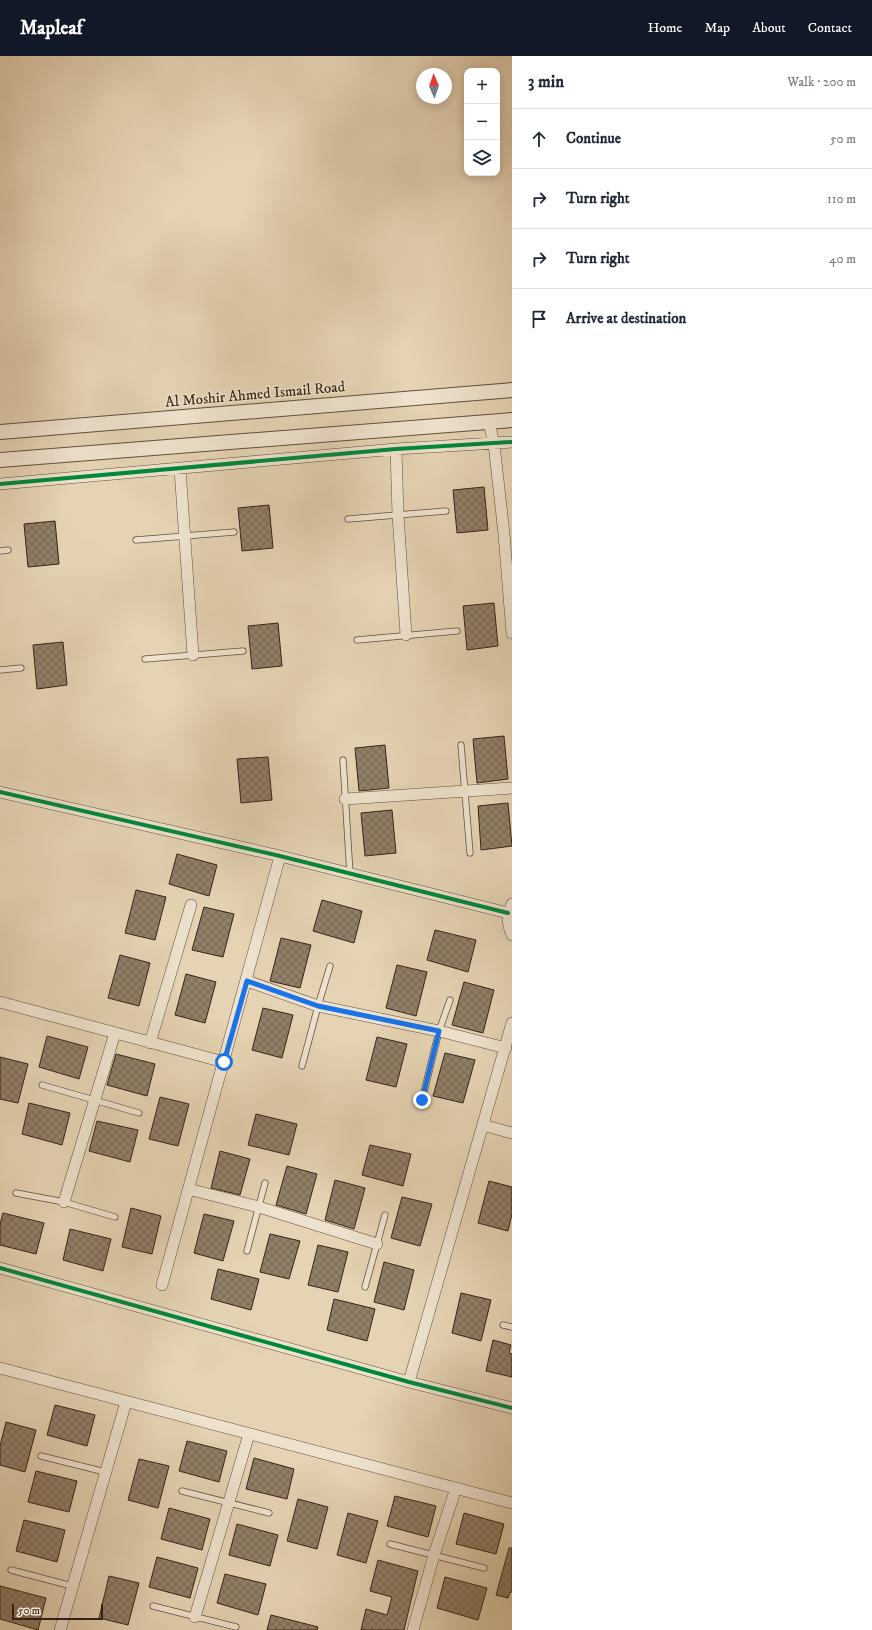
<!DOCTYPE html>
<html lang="en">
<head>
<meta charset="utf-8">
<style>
  body { margin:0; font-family:"IM FELL DW Pica",serif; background:#f2f2f3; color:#1f2937 }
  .controls { position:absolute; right:12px; top:12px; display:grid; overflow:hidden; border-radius:8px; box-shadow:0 2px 10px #0003 }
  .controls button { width:36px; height:36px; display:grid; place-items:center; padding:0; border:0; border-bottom:1px solid #e0e1e3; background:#fff; color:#1f2937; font:20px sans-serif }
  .compass { position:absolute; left:416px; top:12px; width:36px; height:36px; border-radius:50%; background:#fff; box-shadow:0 2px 10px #0003; rotate:358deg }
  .scale { position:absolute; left:12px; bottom:10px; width:91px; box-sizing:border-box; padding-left:4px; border:2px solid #352316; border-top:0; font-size:11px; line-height:14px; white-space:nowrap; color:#352316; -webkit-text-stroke:3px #eee2ce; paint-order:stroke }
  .stop { position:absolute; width:12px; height:12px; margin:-9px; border:3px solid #1a73e8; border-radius:50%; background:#fff }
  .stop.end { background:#1a73e8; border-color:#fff; box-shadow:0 1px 4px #0008 }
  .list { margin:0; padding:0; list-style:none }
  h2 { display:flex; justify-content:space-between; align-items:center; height:52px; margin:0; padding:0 16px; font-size:17px }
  h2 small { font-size:13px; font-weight:400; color:#747a83 }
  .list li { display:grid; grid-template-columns:26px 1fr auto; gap:12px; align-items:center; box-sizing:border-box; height:60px; padding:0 16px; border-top:1px solid #e0e1e3 }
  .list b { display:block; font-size:15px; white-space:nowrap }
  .list em { font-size:13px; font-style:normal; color:#747a83 }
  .icon { flex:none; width:22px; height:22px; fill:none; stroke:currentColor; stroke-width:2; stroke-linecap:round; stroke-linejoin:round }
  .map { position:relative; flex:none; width:512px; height:1574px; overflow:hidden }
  header { display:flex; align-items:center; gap:24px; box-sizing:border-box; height:56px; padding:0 20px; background:#111827; color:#fff }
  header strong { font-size:19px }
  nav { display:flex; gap:22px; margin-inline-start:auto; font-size:14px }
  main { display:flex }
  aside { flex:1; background:#fff }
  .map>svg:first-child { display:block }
  .building { fill:url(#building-cross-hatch); stroke:#352316 }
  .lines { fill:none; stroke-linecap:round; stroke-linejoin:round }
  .service-casing { stroke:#614f3d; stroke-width:7 }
  .minor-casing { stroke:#614f3d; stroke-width:12 }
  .tertiary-casing { stroke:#614f3d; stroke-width:16 }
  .service { stroke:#eee2ce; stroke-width:5.5 }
  .minor { stroke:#eee2ce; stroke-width:11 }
  .tertiary { stroke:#eee2ce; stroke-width:14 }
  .cycleway-casing { stroke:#eee2ce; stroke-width:6 }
  .cycleway { stroke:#00873e; stroke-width:4 }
  .route { stroke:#1a73e8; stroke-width:5 }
  .labels { text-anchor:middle; stroke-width:3; stroke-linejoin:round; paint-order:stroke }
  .street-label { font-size:15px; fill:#352316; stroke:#eee2ce }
</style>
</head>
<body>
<header>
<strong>Mapleaf</strong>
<nav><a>Home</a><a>Map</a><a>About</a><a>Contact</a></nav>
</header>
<main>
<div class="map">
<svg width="512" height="1574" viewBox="0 0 512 1574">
  <defs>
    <pattern id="building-cross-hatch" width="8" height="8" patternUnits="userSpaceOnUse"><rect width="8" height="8" fill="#917f68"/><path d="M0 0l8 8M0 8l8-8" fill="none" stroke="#776855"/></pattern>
  </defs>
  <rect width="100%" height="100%" fill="#e5d3b3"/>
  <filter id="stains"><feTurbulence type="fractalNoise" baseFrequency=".005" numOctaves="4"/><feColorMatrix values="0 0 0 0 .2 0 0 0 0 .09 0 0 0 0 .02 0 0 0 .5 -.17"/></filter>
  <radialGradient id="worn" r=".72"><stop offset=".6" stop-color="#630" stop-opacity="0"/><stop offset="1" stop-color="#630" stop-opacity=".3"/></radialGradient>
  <path class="building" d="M484,431L488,474L457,477L453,434Z
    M269,449L273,492L242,495L238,452Z
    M55,465L59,508L28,511L24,468Z
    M494,547L498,590L467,594L463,550Z
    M278,567L282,610L252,613L248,570Z
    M63,586L67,629L37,633L33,589Z
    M504,680L508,723L477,727L473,683Z
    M385,689L389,732L359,735L355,692Z
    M268,701L272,744L241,747L237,703Z
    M508,747L512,790L481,794L478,750Z
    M392,754L396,797L365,800L361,757Z
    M177,798L217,809L209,840L169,828Z
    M136,834L166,841L155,884L125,877Z
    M322,844L362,855L354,887L313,875Z
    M204,851L234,858L223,901L192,894Z
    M435,874L476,884L468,916L427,904Z
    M281,882L311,889L300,932L270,925Z
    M120,899L150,907L139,950L108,942Z
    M397,909L427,916L416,960L386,952Z
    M186,918L216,926L205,967L175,959Z
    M464,926L494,934L483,977L452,969Z
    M263,952L293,959L282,1002L252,994Z
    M47,980L88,991L79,1023L39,1011Z
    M377,981L407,988L396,1031L366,1024Z
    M445,997L475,1004L463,1047L433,1040Z
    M116,998L155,1008L147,1040L107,1029Z
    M0,1001L28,1008L18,1047L0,1043Z
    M160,1041L189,1048L178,1090L149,1083Z
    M29,1047L70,1057L62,1089L22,1078Z
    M256,1058L297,1068L289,1099L248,1089Z
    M97,1065L138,1074L130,1106L89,1095Z
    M370,1089L411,1098L403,1130L362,1119Z
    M220,1095L250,1103L240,1139L211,1132Z
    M287,1110L317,1118L306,1158L276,1149Z
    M335,1124L365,1132L354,1173L325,1164Z
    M489,1125L512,1131V1158L508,1175L478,1167Z
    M402,1141L432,1148L420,1190L391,1182Z
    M131,1152L161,1160L152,1198L122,1191Z
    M3,1157L44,1167L36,1198L0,1189V1168Z
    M204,1158L234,1165L223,1205L194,1197Z
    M70,1173L111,1183L103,1215L63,1204Z
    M270,1178L300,1185L289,1223L260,1216Z
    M318,1189L348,1196L338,1236L308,1229Z
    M384,1206L414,1214L404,1254L374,1246Z
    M218,1213L259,1223L251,1254L211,1243Z
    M461,1237L491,1244L481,1285L452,1277Z
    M334,1243L375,1253L367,1285L327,1274Z
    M493,1284L511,1289L509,1297L512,1298V1321L486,1315Z
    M55,1349L95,1359L87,1390L47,1379Z
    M6,1366L36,1374L25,1416L0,1409V1390Z
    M187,1385L227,1395L219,1426L179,1415Z
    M254,1402L294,1413L287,1443L246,1433Z
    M139,1403L169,1410L158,1452L128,1444Z
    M36,1415L77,1425L69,1456L28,1446Z
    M395,1440L436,1450L428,1481L387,1470Z
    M298,1443L328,1451L317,1493L287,1485Z
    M169,1452L210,1463L202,1494L161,1483Z
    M348,1457L378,1465L366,1507L337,1499Z
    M464,1457L504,1468L496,1498L456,1488Z
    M24,1464L65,1474L57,1506L16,1495Z
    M237,1468L278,1479L270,1510L229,1499Z
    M509,1492H512V1536H510L508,1542L496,1539Z
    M157,1501L198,1512L190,1542L149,1531Z
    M378,1504L418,1515L404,1574H361L366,1553L387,1559L392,1541L370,1535Z
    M225,1518L266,1528L258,1559L217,1547Z
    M109,1520L139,1527L128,1569L99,1562Z
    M445,1521L487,1532L478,1564L437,1552Z
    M0,1530L46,1542L38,1574L0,1563Z
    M271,1559L318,1571L317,1574H267Z"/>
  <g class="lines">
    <defs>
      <path id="service" d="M348,463L446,455
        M136,484L234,476
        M0,495L8,494
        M357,584L457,575
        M145,603L243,595
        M0,614L21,612
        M461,689L470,797
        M343,704L350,818
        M302,1010L318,950L330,910
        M42,1029L139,1057
        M422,1044L439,975L450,944
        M16,1137L64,1146L115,1161
        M247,1195L265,1127
        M365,1231L385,1159
        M503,1269L512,1271
        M41,1400L105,1416
        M182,1435L269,1457
        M390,1488L484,1512
        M11,1514L72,1530
        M153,1550L236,1571"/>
      <path id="minor" d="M489,366L494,388L504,478L512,577
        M396,393L398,459L406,579
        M180,413L193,599
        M0,428L396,393L512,386
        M0,736L280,800L508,857
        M345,743L512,732
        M512,848C507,860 507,867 512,879
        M247,925L318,950L439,975L506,992
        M0,946L224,1006
        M150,987L191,849
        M483,1069L512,1077
        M188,1133L259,1151L377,1188
        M64,1146L115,977
        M0,1212L409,1326L512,1352
        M162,1229L280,800
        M0,1312L512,1447
        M409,1326L512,967
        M195,1561L249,1378
        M60,1574L126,1346
        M413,1574L434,1499L456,1432"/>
      <path id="tertiary" d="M0,376L512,334
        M0,404L512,364"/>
    </defs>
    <use href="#service" class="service-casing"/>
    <use href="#minor" class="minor-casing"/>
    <use href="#tertiary" class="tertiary-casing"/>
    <use href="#service" class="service"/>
    <use href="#minor" class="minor"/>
    <use href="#tertiary" class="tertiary"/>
    <defs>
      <path id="cycleway" d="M0,428L396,393L512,386
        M0,736L280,800L508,857
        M0,1212L409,1326L512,1352"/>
    </defs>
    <use href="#cycleway" class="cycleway-casing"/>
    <use href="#cycleway" class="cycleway"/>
  </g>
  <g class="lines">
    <path class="route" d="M224,1006L247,925L318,950L439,975L422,1044"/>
  </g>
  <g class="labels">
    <g class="street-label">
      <text transform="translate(255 338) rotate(-5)" y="5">Al Moshir Ahmed Ismail Road</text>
    </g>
  </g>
  <rect width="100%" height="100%" filter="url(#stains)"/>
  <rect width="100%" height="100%" fill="url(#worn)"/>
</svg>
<div class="controls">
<button>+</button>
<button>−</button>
<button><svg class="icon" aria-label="layers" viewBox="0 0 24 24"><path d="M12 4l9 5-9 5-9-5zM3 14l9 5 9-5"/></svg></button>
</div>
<svg class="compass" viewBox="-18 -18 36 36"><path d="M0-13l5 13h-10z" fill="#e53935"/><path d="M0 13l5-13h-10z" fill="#747a83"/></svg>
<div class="scale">50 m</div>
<div class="stop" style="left:224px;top:1006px"></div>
<div class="stop end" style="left:422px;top:1044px"></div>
</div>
<aside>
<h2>3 min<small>Walk · 200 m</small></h2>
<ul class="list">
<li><svg class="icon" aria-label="ahead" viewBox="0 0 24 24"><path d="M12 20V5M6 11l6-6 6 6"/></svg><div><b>Continue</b></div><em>50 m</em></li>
<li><svg class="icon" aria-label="right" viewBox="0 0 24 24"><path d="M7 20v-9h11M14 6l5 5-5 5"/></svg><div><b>Turn right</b></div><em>110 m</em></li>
<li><svg class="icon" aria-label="right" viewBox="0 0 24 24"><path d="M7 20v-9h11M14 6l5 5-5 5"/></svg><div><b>Turn right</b></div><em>40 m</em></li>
<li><svg class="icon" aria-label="arrive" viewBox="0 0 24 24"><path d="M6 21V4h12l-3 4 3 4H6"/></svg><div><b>Arrive at destination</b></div></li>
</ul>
</aside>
</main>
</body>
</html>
